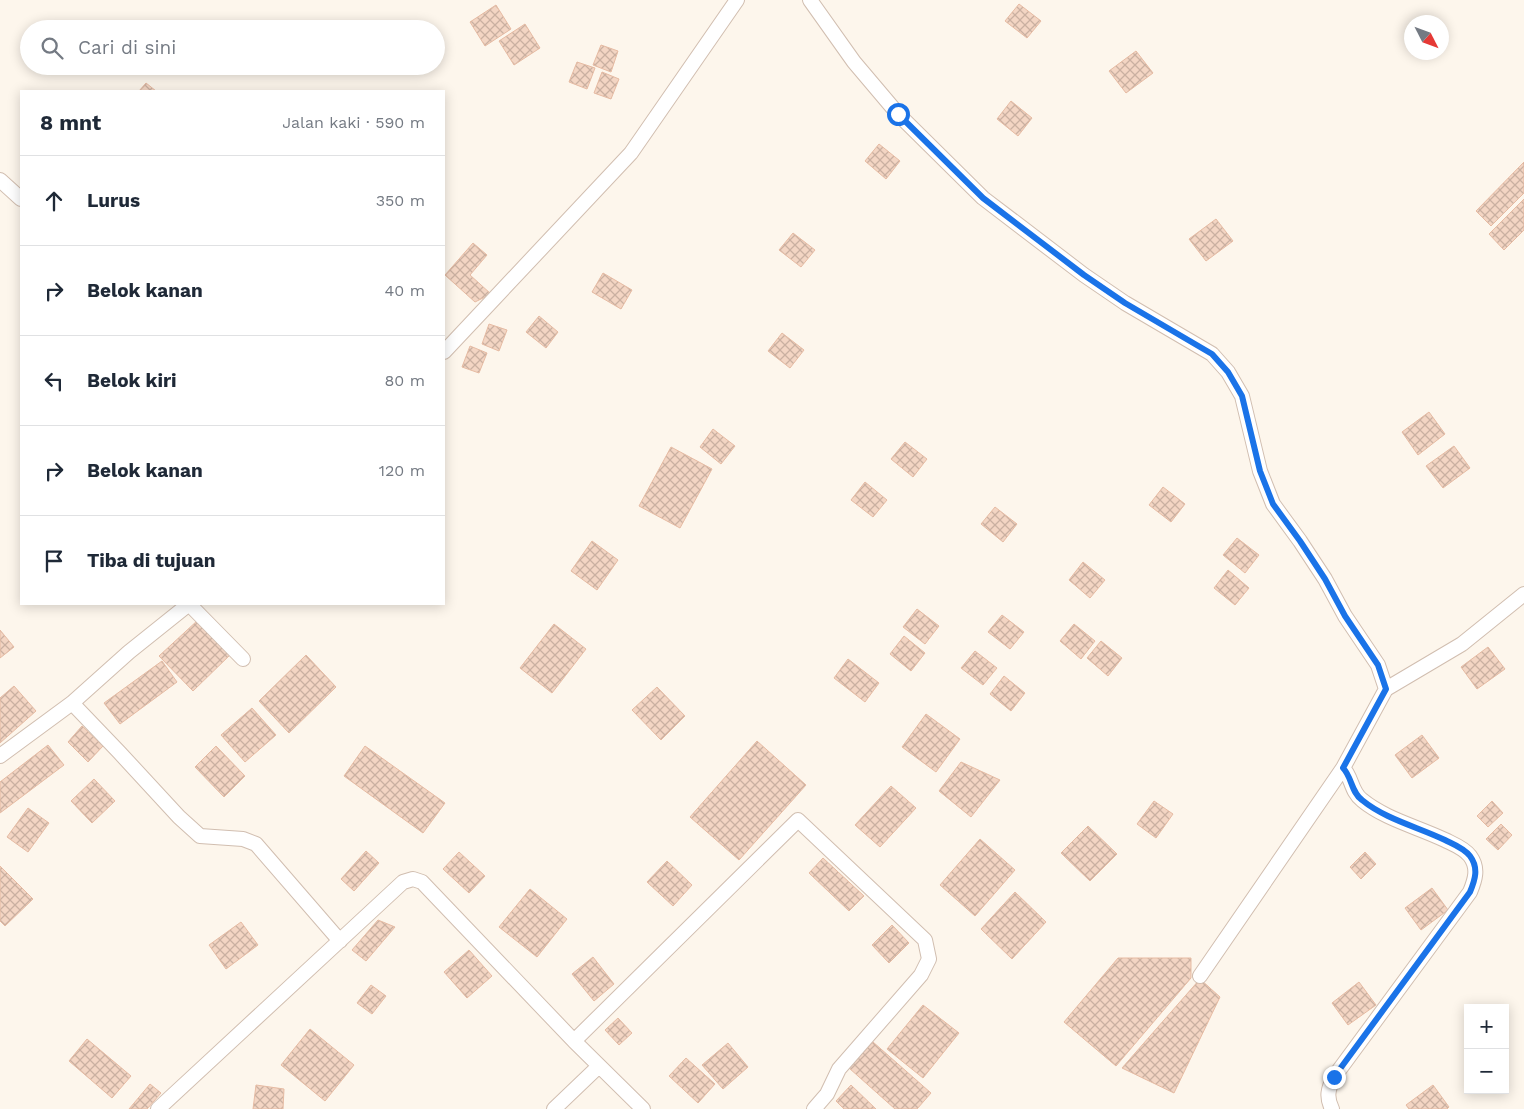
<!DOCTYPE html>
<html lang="id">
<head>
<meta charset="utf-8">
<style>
  body { margin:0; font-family:"Work Sans",sans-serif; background:#f2f2f3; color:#1f2937 }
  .controls { position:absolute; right:15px; bottom:15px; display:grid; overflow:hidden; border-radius:0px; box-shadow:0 2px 12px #0003 }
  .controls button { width:45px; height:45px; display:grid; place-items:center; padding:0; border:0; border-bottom:1px solid #e0e1e3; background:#fff; color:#1f2937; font:25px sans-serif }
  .compass { position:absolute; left:1404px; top:15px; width:45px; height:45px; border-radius:50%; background:#fff; box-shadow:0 2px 12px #0003; rotate:132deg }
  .stop { position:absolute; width:15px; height:15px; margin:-11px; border:4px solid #1a73e8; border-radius:50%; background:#fff }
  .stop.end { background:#1a73e8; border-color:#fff; box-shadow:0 1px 5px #0008 }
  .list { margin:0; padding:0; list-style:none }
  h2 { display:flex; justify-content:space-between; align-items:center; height:65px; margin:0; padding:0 20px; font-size:21px }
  h2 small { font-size:16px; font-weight:400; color:#747a83 }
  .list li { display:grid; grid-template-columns:32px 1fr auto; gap:15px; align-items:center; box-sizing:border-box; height:90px; padding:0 20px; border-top:1px solid #e0e1e3 }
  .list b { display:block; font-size:19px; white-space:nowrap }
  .list em { font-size:16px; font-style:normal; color:#747a83 }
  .icon { flex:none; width:28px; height:28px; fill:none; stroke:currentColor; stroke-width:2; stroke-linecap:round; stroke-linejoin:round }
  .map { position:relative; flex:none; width:1524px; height:1109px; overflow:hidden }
  .search { position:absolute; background:#fff; box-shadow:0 2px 12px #0003; left:20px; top:20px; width:425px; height:55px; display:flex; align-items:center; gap:12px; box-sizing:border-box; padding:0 18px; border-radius:28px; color:#747a83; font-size:19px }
  .panel { position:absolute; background:#fff; box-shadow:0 2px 12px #0003; left:20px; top:90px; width:425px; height:515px; border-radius:0px }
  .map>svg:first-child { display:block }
  .building { fill:url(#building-cross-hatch); stroke:#e6bba3 }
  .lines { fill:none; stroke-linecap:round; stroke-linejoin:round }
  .street-casing { stroke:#d1beb0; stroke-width:16 }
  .street { stroke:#fff; stroke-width:14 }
  .route { stroke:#1a73e8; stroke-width:6 }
</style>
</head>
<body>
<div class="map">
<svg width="1524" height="1109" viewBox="0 0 1524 1109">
  <defs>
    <pattern id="building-cross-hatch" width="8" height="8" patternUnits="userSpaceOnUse" patternTransform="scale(1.25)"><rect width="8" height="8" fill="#f3d5c3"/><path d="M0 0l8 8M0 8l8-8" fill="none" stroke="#cab0a1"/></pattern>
  </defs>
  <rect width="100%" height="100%" fill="#fdf6ec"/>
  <path class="building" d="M1019,4L1041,21L1027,38L1005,21Z
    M496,5L511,29L485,46L470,22Z
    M525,24L540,48L514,65L499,41Z
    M601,45L618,51L611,72L593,65Z
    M1136,51L1153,73L1126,93L1109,71Z
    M577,62L595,68L587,89L569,82Z
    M602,72L619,79L611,99L594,93Z
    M146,83L156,91H139Z
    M1011,101L1032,118L1018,136L997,119Z
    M879,144L900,161L886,179L865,161Z
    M1524,162V193L1491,226L1476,211Z
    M1524,199V230L1504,250L1489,234Z
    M1216,219L1233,241L1206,261L1189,239Z
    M793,233L815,250L801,267L779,250Z
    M473,243L487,255L470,275L491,294L475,302L445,275Z
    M603,273L632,290L621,309L592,292Z
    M539,316L558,332L546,348L526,332Z
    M489,324L507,330L499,351L482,344Z
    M782,333L804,350L790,368L768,351Z
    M470,346L487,353L479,373L462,367Z
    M1429,412L1445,434L1418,455L1402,432Z
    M713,429L735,446L721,464L700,447Z
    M905,442L927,459L913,477L891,459Z
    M1454,446L1470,468L1443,488L1426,466Z
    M671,447L712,469L680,528L639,506Z
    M865,482L887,500L873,517L851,500Z
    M1163,487L1185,504L1171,522L1149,505Z
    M995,507L1017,524L1003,542L981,524Z
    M1237,538L1259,555L1245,573L1223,555Z
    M592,541L618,560L597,590L571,571Z
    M1083,562L1105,580L1090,598L1069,580Z
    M1228,570L1249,588L1235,605L1214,588Z
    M917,609L939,626L925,644L903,627Z
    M1002,615L1024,632L1010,649L988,632Z
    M198,620L231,654L193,691L159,656Z
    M554,624L586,649L552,693L520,668Z
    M1074,624L1095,641L1081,659L1060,641Z
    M0,630L14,647L0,658Z
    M904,636L925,653L911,671L890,654Z
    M1101,641L1122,658L1108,676L1087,658Z
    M1488,647L1505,669L1477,689L1461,667Z
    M975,651L997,668L983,685L961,668Z
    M306,655L336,687L289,733L259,701Z
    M848,659L879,683L865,702L834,678Z
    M162,661L177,682L120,724L104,703Z
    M1004,676L1025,693L1011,711L990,694Z
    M14,686L36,711L0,743V698Z
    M657,687L685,716L661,740L632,710Z
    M252,708L276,735L245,762L221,735Z
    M926,714L960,739L936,772L902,747Z
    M82,726L103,746L88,762L68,742Z
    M1422,735L1439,758L1412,778L1395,755Z
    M757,741L806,785L739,860L690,817Z
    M48,745L64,765L0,813V782Z
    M216,746L245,776L224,797L195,767Z
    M365,746L445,803L423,833L344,776Z
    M961,762L1000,780L971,817L939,791Z
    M94,779L115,801L92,823L71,801Z
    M891,786L916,808L880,847L855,825Z
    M1154,801L1173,814L1156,838L1137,824Z
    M1492,801L1503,813L1488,827L1477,816Z
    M28,808L49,823L28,852L7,837Z
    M1501,824L1512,835L1498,850L1486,839Z
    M1088,826L1117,854L1090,881L1061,853Z
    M980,839L1015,870L975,916L940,885Z
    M366,851L379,863L354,891L341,879Z
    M459,852L485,876L469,893L443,869Z
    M1365,852L1376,864L1361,879L1350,867Z
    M823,858L864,896L849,911L809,873Z
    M667,861L692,885L673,906L647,882Z
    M0,866L33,899L5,926L0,921Z
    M1432,888L1448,910L1421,930L1405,908Z
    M530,889L567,919L537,957L499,927Z
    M1015,892L1046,922L1012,959L981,929Z
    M378,920L395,927L366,961L352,950Z
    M241,922L258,945L226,969L209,945Z
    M892,925L909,943L889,963L872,945Z
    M469,950L492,976L467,998L444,972Z
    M593,957L614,984L594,1001L572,974Z
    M1118,958H1191V978L1116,1066L1064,1022Z
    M1200,979L1220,997L1174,1093L1122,1068Z
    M1359,982L1376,1005L1348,1025L1332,1003Z
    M371,985L386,996L372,1014L357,1003Z
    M923,1005L959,1033L923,1078L887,1049Z
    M618,1018L632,1033L619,1045L605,1030Z
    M310,1029L354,1065L325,1101L281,1065Z
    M87,1039L131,1076L112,1098L69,1061Z
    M873,1042L931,1093L917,1109H895L849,1068Z
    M728,1043L748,1067L723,1089L702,1065Z
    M686,1058L715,1084L698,1103L669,1076Z
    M150,1084L161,1093L147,1109H129Z
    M256,1085L284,1089L283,1109H253Z
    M851,1085L876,1109H844L836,1101Z
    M1433,1085L1449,1107L1447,1109H1409L1406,1105Z"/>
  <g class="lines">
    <defs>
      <path id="street" d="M810,0L854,62L898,114L983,198L1084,275L1125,303L1212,354L1228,372L1242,396L1260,471L1273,504L1300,541L1325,579L1345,616L1378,665L1386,689
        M0,180L21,199
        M444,352L631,153L737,0
        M189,604L243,659
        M72,703L119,752L179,817L200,836L243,839L256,844L340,941
        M0,756L72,703L129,652L189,604
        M1200,976L1343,768L1386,689L1462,644L1524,594
        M574,1041L798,820L925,940L929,959L921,975L839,1069L827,1094L814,1109
        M158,1109L403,882L413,879L422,882L574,1041L643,1109
        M554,1109L599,1066
        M1332,1109C1326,1097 1328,1089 1334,1077L1470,892C1475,880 1479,868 1470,856C1464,848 1453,844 1445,840C1418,827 1385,819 1362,800C1351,792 1352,777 1343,768"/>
    </defs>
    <use href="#street" class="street-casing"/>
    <use href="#street" class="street"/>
  </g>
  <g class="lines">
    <path class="route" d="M898,114L983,198L1084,275L1125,303L1212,354L1228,372L1242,396L1260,471L1273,504L1300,541L1325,579L1345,616L1378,665L1386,689L1343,768C1352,777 1351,792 1362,800C1385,819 1418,827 1445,840C1453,844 1464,848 1470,856C1479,868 1475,880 1470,892L1334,1077"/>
  </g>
</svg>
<div class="controls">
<button>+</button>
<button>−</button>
</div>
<svg class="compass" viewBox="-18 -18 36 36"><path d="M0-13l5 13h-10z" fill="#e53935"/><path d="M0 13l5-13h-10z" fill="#747a83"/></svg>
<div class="stop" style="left:898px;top:114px"></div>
<div class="stop end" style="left:1334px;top:1077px"></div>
<div class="search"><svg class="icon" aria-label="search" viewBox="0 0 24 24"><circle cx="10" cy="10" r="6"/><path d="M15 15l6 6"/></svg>Cari di sini</div>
<section class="panel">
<h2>8 mnt<small>Jalan kaki · 590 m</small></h2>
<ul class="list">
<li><svg class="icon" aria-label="ahead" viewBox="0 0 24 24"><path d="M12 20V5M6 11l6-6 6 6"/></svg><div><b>Lurus</b></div><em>350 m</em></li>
<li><svg class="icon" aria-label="right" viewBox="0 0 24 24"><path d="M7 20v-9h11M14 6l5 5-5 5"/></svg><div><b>Belok kanan</b></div><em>40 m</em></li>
<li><svg class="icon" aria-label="left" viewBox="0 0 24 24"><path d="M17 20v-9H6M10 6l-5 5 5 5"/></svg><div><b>Belok kiri</b></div><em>80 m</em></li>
<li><svg class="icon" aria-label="right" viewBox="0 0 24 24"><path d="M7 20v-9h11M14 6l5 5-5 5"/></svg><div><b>Belok kanan</b></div><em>120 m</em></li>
<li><svg class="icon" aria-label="arrive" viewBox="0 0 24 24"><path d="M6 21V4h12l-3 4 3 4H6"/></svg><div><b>Tiba di tujuan</b></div></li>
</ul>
</section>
</div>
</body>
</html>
